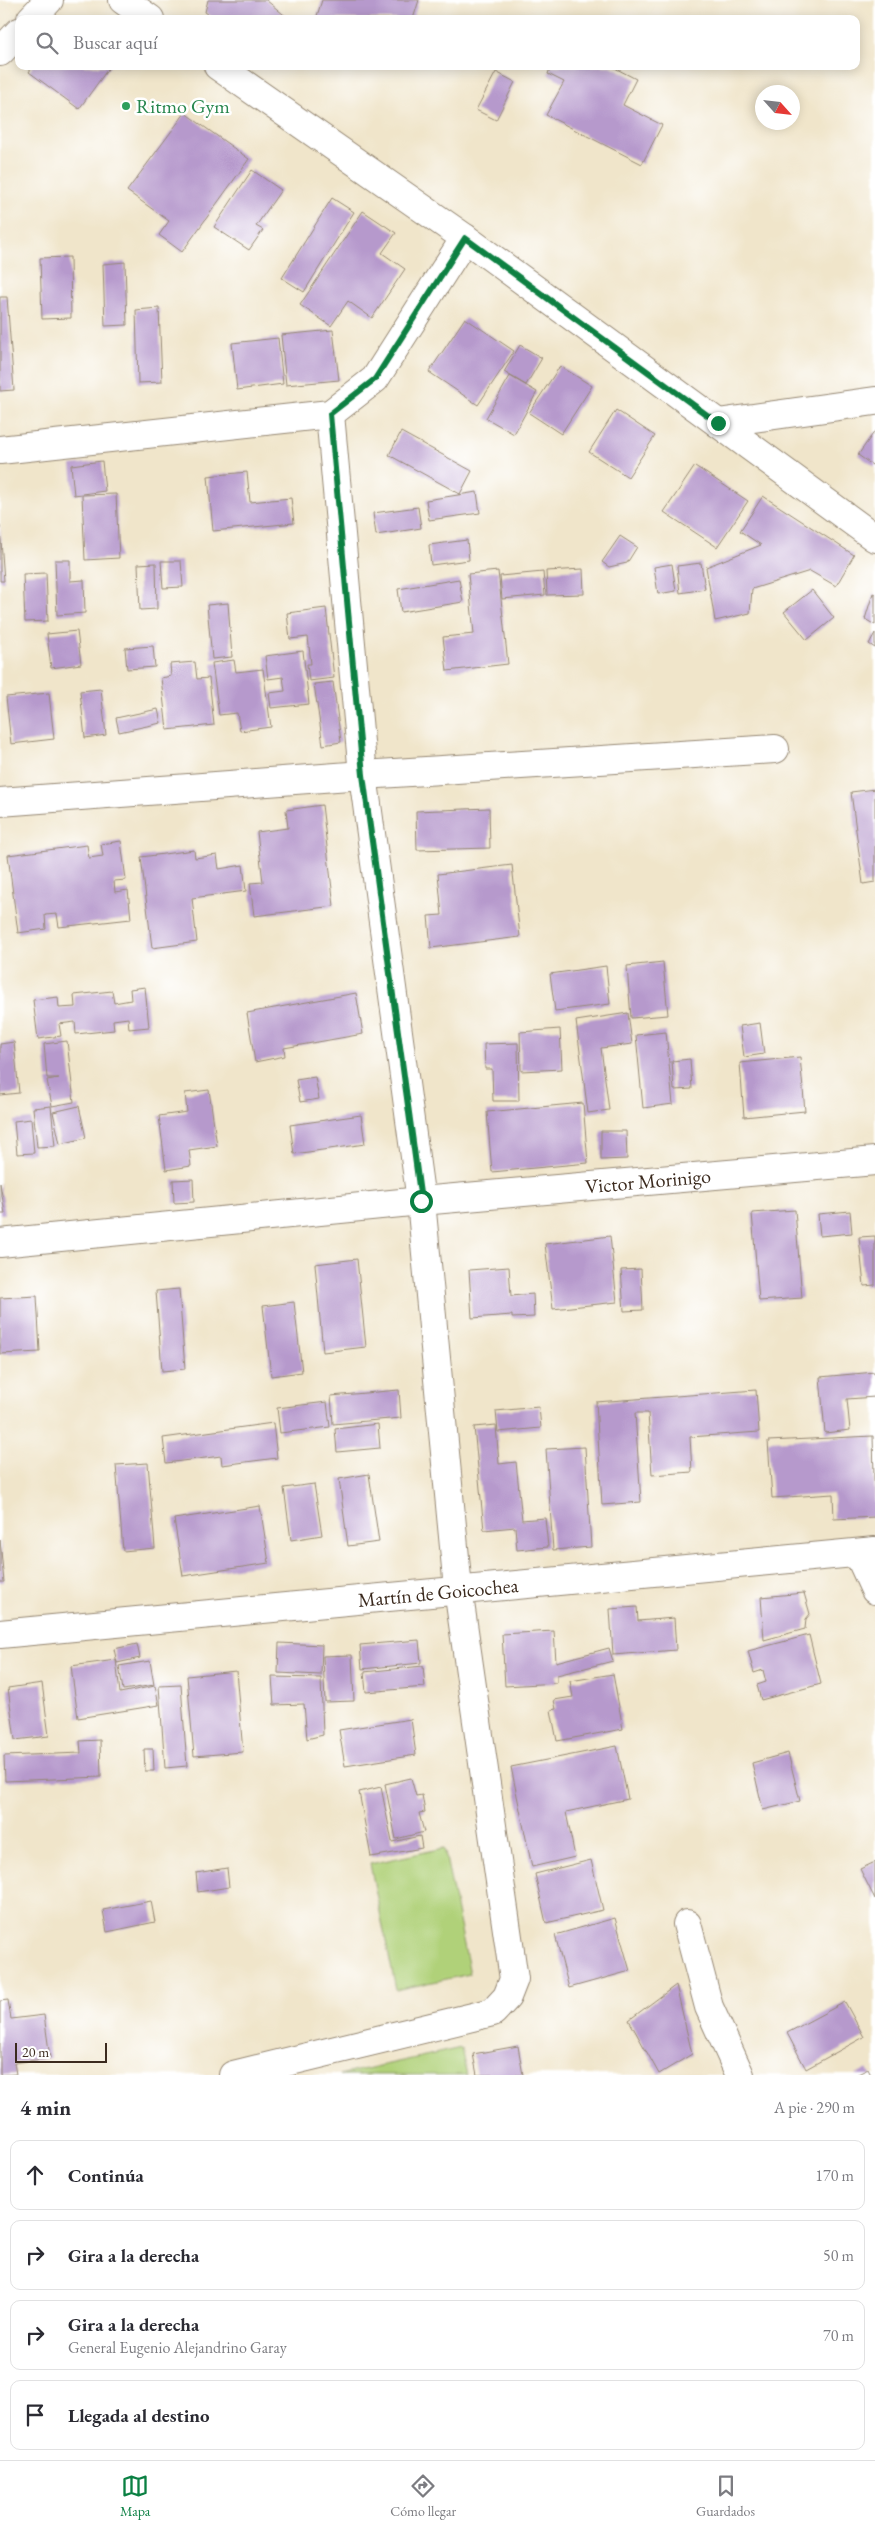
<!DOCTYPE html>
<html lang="es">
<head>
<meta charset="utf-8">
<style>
  body { margin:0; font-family:"EB Garamond",serif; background:#f2f2f3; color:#2b2b33 }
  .compass { position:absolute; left:755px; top:85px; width:45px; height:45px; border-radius:50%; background:#fff; box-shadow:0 2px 12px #0003; rotate:117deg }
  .scale { position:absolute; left:15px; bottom:12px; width:92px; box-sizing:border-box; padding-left:5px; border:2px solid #3b2a1e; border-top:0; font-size:14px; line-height:18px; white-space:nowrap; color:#3b2a1e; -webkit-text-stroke:4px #fff; paint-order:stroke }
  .stop { position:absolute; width:15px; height:15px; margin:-11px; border:4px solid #0b8043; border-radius:50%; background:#fff }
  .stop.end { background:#0b8043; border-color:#fff; box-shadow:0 1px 5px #0008 }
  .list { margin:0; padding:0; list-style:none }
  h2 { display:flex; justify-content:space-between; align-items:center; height:65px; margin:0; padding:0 20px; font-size:21px }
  h2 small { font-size:16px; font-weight:400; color:#7c7c81 }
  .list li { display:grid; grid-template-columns:32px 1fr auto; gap:15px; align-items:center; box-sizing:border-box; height:70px; margin:0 10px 10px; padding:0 10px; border:1px solid #e1e1e2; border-radius:10px }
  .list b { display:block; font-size:19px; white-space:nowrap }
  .list p { margin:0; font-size:16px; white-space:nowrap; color:#7c7c81 }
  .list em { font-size:16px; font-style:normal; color:#7c7c81 }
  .icon { flex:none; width:28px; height:28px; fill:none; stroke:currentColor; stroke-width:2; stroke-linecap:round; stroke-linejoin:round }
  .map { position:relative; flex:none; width:875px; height:2075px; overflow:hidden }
  .search { position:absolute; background:#fff; box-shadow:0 2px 12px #0003; left:15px; right:15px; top:15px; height:55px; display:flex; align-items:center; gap:12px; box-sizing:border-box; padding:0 18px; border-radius:10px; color:#7c7c81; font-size:19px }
  .sheet { height:385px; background:#fff }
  nav { display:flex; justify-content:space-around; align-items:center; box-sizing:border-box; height:70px; border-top:1px solid #e1e1e2; background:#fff; font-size:14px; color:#7c7c81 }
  nav a { display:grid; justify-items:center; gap:2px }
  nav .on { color:#0b8043 }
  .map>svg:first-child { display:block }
  .green { fill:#b0d179; stroke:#767e4c }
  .building { fill:#b699cc }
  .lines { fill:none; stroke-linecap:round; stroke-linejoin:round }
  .minor-casing { stroke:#968874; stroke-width:30 }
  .major-casing { stroke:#968874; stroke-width:30 }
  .minor { stroke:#fff; stroke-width:28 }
  .major { stroke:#fff; stroke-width:28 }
  .route { stroke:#0b8043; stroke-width:6 }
  .leisure-dot { fill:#2e9e5b; stroke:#fff; stroke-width:2 }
  .labels { text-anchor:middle; stroke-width:5; stroke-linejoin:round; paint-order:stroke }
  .leisure-label { font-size:20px; fill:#27864d; stroke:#fff; text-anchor:start }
  .street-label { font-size:20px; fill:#3b2a1e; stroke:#fff }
</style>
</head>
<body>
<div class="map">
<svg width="875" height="2075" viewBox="0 0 875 2075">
  <rect width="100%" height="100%" fill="#fff"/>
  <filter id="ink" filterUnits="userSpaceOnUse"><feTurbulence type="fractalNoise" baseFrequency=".02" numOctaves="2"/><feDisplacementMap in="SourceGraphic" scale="10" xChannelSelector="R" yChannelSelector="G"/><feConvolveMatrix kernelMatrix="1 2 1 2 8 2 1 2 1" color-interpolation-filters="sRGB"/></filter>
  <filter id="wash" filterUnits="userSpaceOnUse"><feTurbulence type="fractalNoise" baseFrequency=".0096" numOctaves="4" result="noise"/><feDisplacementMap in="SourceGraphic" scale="20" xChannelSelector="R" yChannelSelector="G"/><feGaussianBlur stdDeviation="1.12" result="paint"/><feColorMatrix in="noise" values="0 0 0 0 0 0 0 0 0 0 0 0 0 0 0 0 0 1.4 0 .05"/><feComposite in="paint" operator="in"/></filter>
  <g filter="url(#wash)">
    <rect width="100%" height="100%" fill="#f0e5ca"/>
    <path class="green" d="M444,1848L470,1974L396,1990L370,1864Z
      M461,2048L467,2075H339Z"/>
    <g id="blocks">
      <path class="building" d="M208,0H266L289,19H215L205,12Z
        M322,0H419L413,19H316Z
        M33,66H110L79,109L29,72Z
        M551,66H611L636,79L623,105L662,125L642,164L546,115L564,82L548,74Z
        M496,72L515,82L496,120L476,110Z
        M185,113L249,159L182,252L159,235L169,221L127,191Z
        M252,170L281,190L256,226L263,230L249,250L214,227Z
        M332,198L354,212L304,292L282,278Z
        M363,211L396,233L382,253L405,269L372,318L348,301L331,326L300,305Z
        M70,257L71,318L42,319L40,258Z
        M125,262L127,325L105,326L103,264Z
        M0,297H7L14,390L0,391Z
        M159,308L162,382L138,383L136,310Z
        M465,318L514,351L478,405L429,372Z
        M333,330L339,380L286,385L281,335Z
        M278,338L283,384L237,390L232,343Z
        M520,345L542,358L526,385L504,372Z
        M560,366L592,386L561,434L529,413Z
        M510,376L537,392L514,434L486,418Z
        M616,410L655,436L628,477L589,452Z
        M875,431V467L858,455Z
        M401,432L472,471L460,494L389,455Z
        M102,461L105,491L74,495L71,465Z
        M695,466L748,501L717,547L664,512Z
        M247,472L250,502L291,498L294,523L213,531L208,476Z
        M477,492L480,513L429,520L426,500Z
        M116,494L119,558L85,560L82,495Z
        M763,496L854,555L836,586L810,571L752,589L750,613L715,621L706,567L761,545L740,531Z
        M418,507L421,528L376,535L373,513Z
        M0,526L4,581H0Z
        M620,536L637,547L627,563L609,567L602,562Z
        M467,540L469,560L431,565L429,545Z
        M55,560H70V581L84,580L85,613L57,615Z
        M161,561H181L183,587L163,588Z
        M156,563L157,609L140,610L138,564Z
        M701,563L705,589L680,593L677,566Z
        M672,564L676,591L658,594L654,567Z
        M583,569L584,594L547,595L546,571Z
        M498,571L508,664L447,671L443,637L474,634L468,574Z
        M543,572L545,595L502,599L500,576Z
        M46,573L48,621L25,622L23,574Z
        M459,579L463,602L401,612L398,589Z
        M812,590L834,618L807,640L784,612Z
        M873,593L875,594V625L865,619Z
        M228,603L232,657L212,659L207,605Z
        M326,608L334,678L309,681L307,664H311L308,637L290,639L287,613Z
        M77,631L81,664L51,668L47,634Z
        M875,633V648L869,644Z
        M153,646L155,667L127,669L125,648Z
        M303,651L309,704L271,708L269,693L285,691L283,677L268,679L265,656Z
        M234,660L236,672L263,669L271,727L240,731L237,713L219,715L212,663Z
        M195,662L197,679L209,678L214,725L167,730L161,678L171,676L170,664Z
        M333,682L341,742L323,745L314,684Z
        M101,689L106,735L85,738L80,691Z
        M49,693L54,739L11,744L6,697Z
        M158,709L161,723L119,732L116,718Z
        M875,789V882L863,884L851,792Z
        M322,805L334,906L254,916L250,883L263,882L257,832L288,828L286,810Z
        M489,808L490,848L417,850L416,811Z
        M121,841L126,880L114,881L115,892L128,890L131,919L59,927L57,914L45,915L46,929L18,933L8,855L87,845L89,858L103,856L101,844Z
        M194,850L195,858L217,855L219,869L243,865L246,891L192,898L197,942L152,948L141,857Z
        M512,865L520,937L431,948L428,916L442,915L438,874Z
        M663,962L668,1015L631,1018L627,966Z
        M606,966L610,1004L555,1011L550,974Z
        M145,987L149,1027L129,1029L128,1018L113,1020L114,1030L76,1034L75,1022L59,1024L61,1036L38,1039L33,1000L58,997L59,1008L75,1007L74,995L112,991L114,1003L131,1000L130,989Z
        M356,993L363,1034L284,1048L285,1056L255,1062L247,1013Z
        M628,1013L632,1044L601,1048L609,1110L588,1113L576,1021Z
        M760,1023L764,1054L744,1057L740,1026Z
        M560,1029L562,1069L521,1071L520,1032Z
        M666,1032L673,1104L643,1108L636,1035Z
        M67,1041L74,1102L52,1106L47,1080L59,1078H47L44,1044Z
        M14,1042L19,1093L0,1095V1044Z
        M518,1043L519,1101H493L492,1069H485L484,1044Z
        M800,1057L805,1111L744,1117L740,1063Z
        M690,1059L692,1089L674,1090L672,1061Z
        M315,1077L319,1099L300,1102L296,1080Z
        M209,1090L217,1146L189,1150L191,1166L166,1170L159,1116L187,1112L185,1093Z
        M583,1103L588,1163L492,1172L487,1112Z
        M51,1106L55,1146L37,1147L33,1108Z
        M79,1106L86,1138L60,1144L53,1112Z
        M361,1115L365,1144L294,1154L290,1125Z
        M31,1119L34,1153L17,1154L14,1121Z
        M601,1131H626L627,1159L601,1160Z
        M193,1179L194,1202L174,1203L173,1180Z
        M0,1183L5,1214H0Z
        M795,1210L802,1298L759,1301L752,1213Z
        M850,1211L852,1233L820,1236L818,1214Z
        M610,1236L617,1302L553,1309L545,1244Z
        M875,1236V1285L864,1286L859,1237Z
        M357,1259L366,1347L323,1352L315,1264Z
        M509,1267L511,1296L533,1294L534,1317L512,1318V1315L472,1318L469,1270Z
        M641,1269L643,1310L624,1311L621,1270Z
        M179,1289L185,1369L162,1371L156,1291Z
        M37,1296L40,1352L0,1354V1298Z
        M294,1302L302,1372L271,1376L263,1306Z
        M875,1372V1397L847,1399L850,1430L825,1433L820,1377Z
        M399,1390L401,1418L333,1424L331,1396Z
        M756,1390L759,1432L690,1437L692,1472L652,1475L648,1413H635L641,1502L602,1505L596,1402Z
        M327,1402L330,1427L280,1433L277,1408Z
        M539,1407L541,1428L498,1432L496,1411Z
        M273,1423L277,1458L222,1465L221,1456L166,1463L163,1438Z
        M378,1424L380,1448L337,1452L335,1429Z
        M496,1425L499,1464L516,1462L522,1520L545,1518L548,1547L517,1550L515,1527L484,1530L474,1427Z
        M873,1436L875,1517L834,1519L833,1494L772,1498L768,1441Z
        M585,1447L591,1547L553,1550L546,1449Z
        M148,1463L155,1548L123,1551L116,1465Z
        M369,1474L379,1542L348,1546L339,1479Z
        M314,1484L322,1535L291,1540L284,1488Z
        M260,1506L269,1563L183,1576L174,1519Z
        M0,1540L4,1582H0Z
        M804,1593L810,1614L806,1619L805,1629L764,1640L761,1597Z
        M637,1607L638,1621L674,1618L676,1650L613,1655L610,1609Z
        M554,1631L556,1662L609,1648L613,1661L557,1675V1683L505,1686L502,1634Z
        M809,1635L821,1684L761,1700L757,1685L766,1682L763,1670L754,1673L748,1651Z
        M419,1640L421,1663L362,1669L360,1645Z
        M279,1643L322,1645L321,1675L278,1673Z
        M137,1644L140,1658L117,1663L114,1649Z
        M352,1655L354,1701L325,1702L323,1656Z
        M116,1660L120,1693L155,1686L159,1705L78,1718L71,1666Z
        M150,1661L154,1685L123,1690L119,1666Z
        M423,1666L425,1687L366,1692L364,1672Z
        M236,1671L243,1752L194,1756L187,1676Z
        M613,1674L623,1729L557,1741L551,1710L556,1709L554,1700L573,1697L570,1681Z
        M272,1677L321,1678L323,1735L307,1739L304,1704L274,1705Z
        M42,1683L49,1736L15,1740L8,1688Z
        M181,1685L187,1766L165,1768L159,1686Z
        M411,1719L416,1755L345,1766L339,1730Z
        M100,1740L101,1777L5,1781L4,1756L81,1753L80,1741Z
        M617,1746L628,1799L566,1812L575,1857L532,1867L511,1767Z
        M144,1749H153L154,1771H145Z
        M788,1753L800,1801L763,1810L752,1763Z
        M411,1778L416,1796L422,1795L425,1812L419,1813L424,1832L396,1839L385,1784Z
        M381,1787L392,1842L420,1836L422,1848L371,1857L359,1792Z
        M591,1860L603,1910L546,1923L535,1874Z
        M875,1862V1899L860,1869Z
        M227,1868L229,1887L198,1892L196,1873Z
        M151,1901L155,1922L107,1932L103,1910Z
        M615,1918L630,1971L569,1988L555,1935Z
        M676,1985L692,2054L659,2074L629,2020Z
        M8,2000L11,2019L44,2015L50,2058L14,2063L16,2074L0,2075V2001Z
        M845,2002L864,2037L806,2069L787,2033Z
        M518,2046L523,2075H477L473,2054Z
        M868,2069L871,2075H856Z"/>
    </g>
  </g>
  <g filter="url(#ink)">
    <use href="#blocks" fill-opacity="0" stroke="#968874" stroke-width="1"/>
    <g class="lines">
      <defs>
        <g id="minor">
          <path d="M31,19L49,0"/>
          <path d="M0,52L19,32"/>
          <path d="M718,423L875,401"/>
          <path d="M0,450L330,414L375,379L465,238"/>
          <path d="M0,802L363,775L775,749"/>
          <path id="s1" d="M0,1243L421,1201L875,1161"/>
          <path d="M858,1553L875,1590"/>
          <path id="s2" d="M0,1634L875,1551"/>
          <path d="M687,1924L709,2007L740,2075"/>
          <path d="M233,2075L493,2012L507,1997L514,1979L458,1589L421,1201L363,775L330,414"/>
        </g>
        <path id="major" d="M123,0L150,19
          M218,66L465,238L875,538"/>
      </defs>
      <use href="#minor" class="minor-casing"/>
      <use href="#major" class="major-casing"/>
      <use href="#minor" class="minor"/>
      <use href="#major" class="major"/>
    </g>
  </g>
  <g class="lines" filter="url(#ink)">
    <path class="route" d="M421,1201L363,775L330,414L375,379L465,238L718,423"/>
  </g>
  <circle class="leisure-dot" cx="126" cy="106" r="5"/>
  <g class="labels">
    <g class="leisure-label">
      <text x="136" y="113">Ritmo Gym</text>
    </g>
    <g class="street-label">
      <text dy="7" stroke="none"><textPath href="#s1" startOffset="651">Victor Morinigo</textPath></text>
      <text dy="7" stroke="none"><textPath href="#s2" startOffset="440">Martín de Goicochea</textPath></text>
    </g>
  </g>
</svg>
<svg class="compass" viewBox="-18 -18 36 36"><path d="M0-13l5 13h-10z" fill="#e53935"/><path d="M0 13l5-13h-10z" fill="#7c7c81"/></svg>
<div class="scale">20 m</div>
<div class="stop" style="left:421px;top:1201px"></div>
<div class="stop end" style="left:718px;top:423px"></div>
<div class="search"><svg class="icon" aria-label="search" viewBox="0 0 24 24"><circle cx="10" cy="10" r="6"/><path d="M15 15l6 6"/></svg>Buscar aquí</div>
</div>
<section class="sheet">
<h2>4 min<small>A pie · 290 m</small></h2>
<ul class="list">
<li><svg class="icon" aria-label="ahead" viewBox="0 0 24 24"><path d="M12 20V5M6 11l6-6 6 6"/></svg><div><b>Continúa</b></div><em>170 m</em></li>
<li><svg class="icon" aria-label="right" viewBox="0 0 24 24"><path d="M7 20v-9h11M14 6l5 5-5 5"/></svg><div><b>Gira a la derecha</b></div><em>50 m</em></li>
<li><svg class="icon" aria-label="right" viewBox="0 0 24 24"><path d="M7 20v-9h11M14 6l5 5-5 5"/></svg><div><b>Gira a la derecha</b><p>General Eugenio Alejandrino Garay</p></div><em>70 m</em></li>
<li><svg class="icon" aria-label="arrive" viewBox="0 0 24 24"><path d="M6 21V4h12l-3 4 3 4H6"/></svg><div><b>Llegada al destino</b></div></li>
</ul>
</section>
<nav>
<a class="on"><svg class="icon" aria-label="map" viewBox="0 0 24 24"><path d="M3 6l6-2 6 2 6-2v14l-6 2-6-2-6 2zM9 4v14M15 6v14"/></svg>Mapa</a>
<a><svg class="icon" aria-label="directions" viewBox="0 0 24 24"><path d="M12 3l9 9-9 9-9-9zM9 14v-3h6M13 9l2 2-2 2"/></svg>Cómo llegar</a>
<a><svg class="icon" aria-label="saved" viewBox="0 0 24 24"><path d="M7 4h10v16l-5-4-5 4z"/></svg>Guardados</a>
</nav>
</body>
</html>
